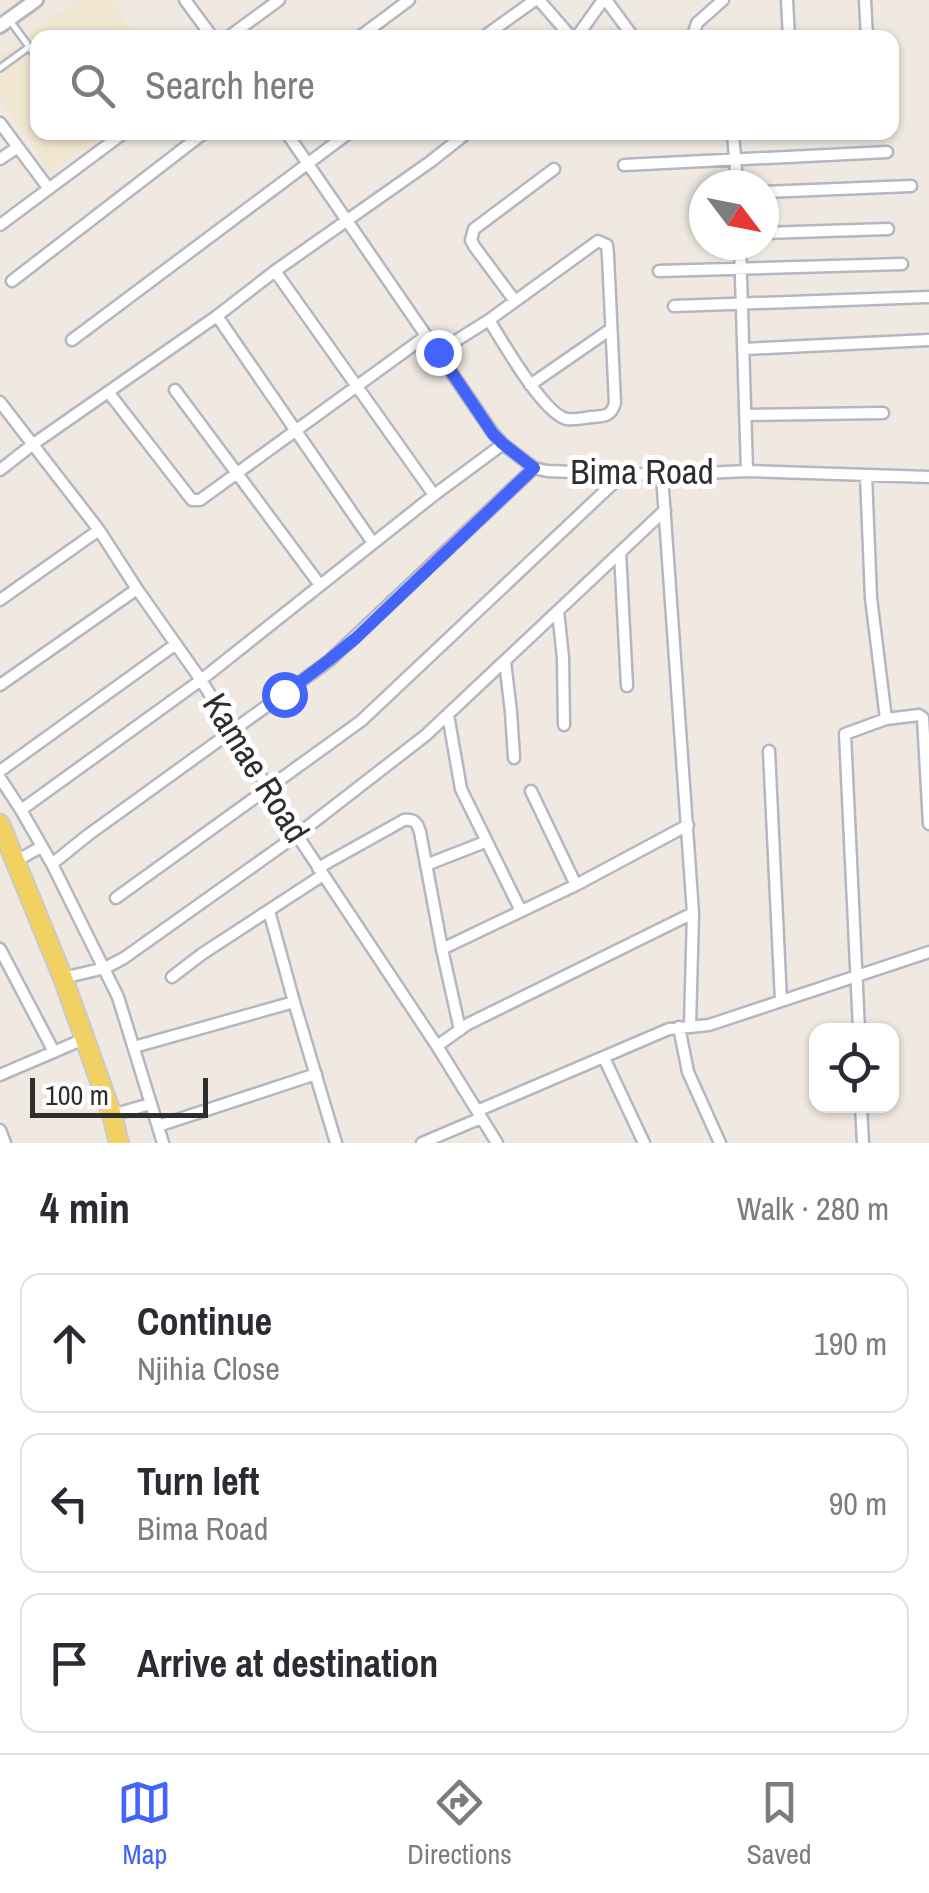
<!DOCTYPE html>
<html lang="en">
<head>
<meta charset="utf-8">
<style>
  body { margin:0; font-family:"Archivo Narrow",sans-serif; background:#f7f7f7; color:#2b2b33 }
  .controls { position:absolute; right:30px; bottom:30px; display:grid; overflow:hidden; border-radius:20px; box-shadow:0 2px 8px #0004 }
  .controls button { width:90px; height:90px; display:grid; place-items:center; padding:0; border:0; border-bottom:2px solid #e1e1e2; background:#fff; color:#2b2b33; font:50px sans-serif }
  .compass { position:absolute; left:689px; top:170px; width:90px; height:90px; border-radius:50%; background:#fff; box-shadow:0 2px 8px #0004; rotate:122deg }
  .scale { position:absolute; left:30px; bottom:25px; width:178px; box-sizing:border-box; padding-left:10px; border:5px solid #2e2e2e; border-top:0; font-size:28px; line-height:35px; white-space:nowrap; color:#2e2e2e; -webkit-text-stroke:8px #fff; paint-order:stroke }
  .stop { position:absolute; width:30px; height:30px; margin:-22px; border:8px solid #4264fb; border-radius:50%; background:#fff }
  .stop.end { background:#4264fb; border-color:#fff; box-shadow:0 2px 10px #0008 }
  .list { margin:0; padding:0; list-style:none }
  h2 { display:flex; justify-content:space-between; align-items:center; height:130px; margin:0; padding:0 40px; font-size:42px }
  h2 small { font-size:32px; font-weight:400; color:#7c7c81 }
  .list li { display:grid; grid-template-columns:65px 1fr auto; gap:30px; align-items:center; box-sizing:border-box; height:140px; margin:0 20px 20px; padding:0 20px; border:2px solid #e1e1e2; border-radius:20px }
  .list b { display:block; font-size:38px; white-space:nowrap }
  .list p { margin:0; font-size:32px; white-space:nowrap; color:#7c7c81 }
  .list em { font-size:32px; font-style:normal; color:#7c7c81 }
  .icon { flex:none; width:55px; height:55px; fill:none; stroke:currentColor; stroke-width:2; stroke-linecap:round; stroke-linejoin:round }
  .map { position:relative; flex:none; width:929px; height:1143px; overflow:hidden }
  .search { position:absolute; background:#fff; box-shadow:0 2px 8px #0004; left:30px; right:30px; top:30px; height:110px; display:flex; align-items:center; gap:25px; box-sizing:border-box; padding:0 35px; border-radius:20px; color:#7c7c81; font-size:38px }
  .sheet { height:610px; background:#fff }
  nav { display:flex; justify-content:space-around; align-items:center; box-sizing:border-box; height:140px; border-top:2px solid #e1e1e2; background:#fff; font-size:28px; color:#7c7c81 }
  nav a { display:grid; justify-items:center; gap:5px }
  nav .on { color:#4264fb }
  .map>svg:first-child { display:block }
  .education { fill:#f0e6d1 }
  .lines { fill:none; stroke-linecap:round; stroke-linejoin:round }
  .service-casing { stroke:#b4b7c1; stroke-width:10 }
  .minor-casing { stroke:#b4b7c1; stroke-width:15 }
  .tertiary-casing { stroke:#b4b7c1; stroke-width:18 }
  .primary-casing { stroke:#c9c9c9; stroke-width:22 }
  .service { stroke:#fff; stroke-width:5 }
  .minor { stroke:#fff; stroke-width:10 }
  .tertiary { stroke:#fff; stroke-width:12 }
  .primary { stroke:#f2d163; stroke-width:18 }
  .route { stroke:#4264fb; stroke-width:12 }
  .labels { text-anchor:middle; stroke-width:10; stroke-linejoin:round; paint-order:stroke }
  .street-label { font-size:35px; fill:#2e2e2e; stroke:#fff }
</style>
</head>
<body>
<div class="map">
<svg width="929" height="1143" viewBox="0 0 929 1143">
  <rect width="100%" height="100%" fill="#efe9e1"/>
  <path class="education" d="M76,0H110L137,37L38,38V132L106,133L51,172L0,100V55Z"/>
  <g class="lines">
    <defs>
      <path id="service" d="M11,22L38,59
        M0,68L29,47"/>
      <path id="minor" d="M185,0L213,38
        M539,0L572,38
        M606,0L634,38
        M787,0L789,38
        M865,0L867,38
        M227,38L279,0
        M358,38L409,0
        M482,38L535,0
        M576,38L603,0
        M696,38L694,33L697,23L723,0
        M0,123L49,189
        M286,132L493,433L503,444L534,468L547,471L662,475L747,471L929,477
        M733,132L737,185
        M0,159L18,147
        M624,165L887,152
        M764,192L911,186
        M0,225L125,132
        M764,233L888,229
        M740,245L747,471
        M275,271L434,495
        M659,271L902,264
        M12,281L205,132
        M515,301L474,246L471,240L474,229L554,169
        M674,306L928,297
        M217,316L373,543
        M72,340L350,132
        M744,349L929,340
        M438,352L489,320L598,241L607,245L608,256L615,403C611,417 604,416 591,417C584,418 574,420 567,419C544,415 502,341 489,320
        M530,385L611,329
        M175,390L320,585
        M109,393L188,495L192,500H200L426,336
        M0,402L99,530L137,589L201,680L297,835L437,1046L497,1143
        M745,415L883,413
        M0,470L32,445L217,316L275,271L430,162L468,132
        M662,475L693,913L690,1026
        M866,475L871,598L886,719
        M620,552L627,686
        M0,600L99,530
        M558,611L563,658L564,725
        M505,662L511,712L514,758
        M0,685L137,589
        M448,715L461,789L521,911
        M769,751L781,1001
        M0,771L176,644
        M0,778L21,810L201,680L434,495L503,444
        M531,791L576,885
        M21,810L52,864L118,997L163,1143
        M16,861L41,847
        M52,864L88,835L329,661L534,468
        M426,865L485,842
        M318,868L404,820C414,819 417,822 420,832L442,949L460,1030
        M116,898L361,721L622,475
        M269,911L294,1002L336,1143
        M0,949L53,1050
        M442,949L576,885L688,825
        M172,977L202,954L323,875
        M63,978L105,968L124,958L297,835L426,735L665,510
        M679,1027L688,1072L720,1143
        M859,1030L845,734L886,719L919,715L923,718L929,824
        M437,1046L468,1024L693,913
        M134,1047L294,1002
        M604,1058L644,1143
        M0,1075L84,1039
        M861,1106L863,1143
        M477,1111L669,1029L709,1025L929,952
        M112,1115L150,1104
        M158,1126L316,1074
        M0,1130L5,1143
        M422,1143L481,1118"/>
      <path id="tertiary" d="M0,26L36,0"/>
      <path id="primary" d="M0,824L63,978L112,1115L119,1143"/>
    </defs>
    <use href="#service" class="service-casing"/>
    <use href="#minor" class="minor-casing"/>
    <use href="#tertiary" class="tertiary-casing"/>
    <use href="#primary" class="primary-casing"/>
    <use href="#service" class="service"/>
    <use href="#minor" class="minor"/>
    <use href="#tertiary" class="tertiary"/>
    <use href="#primary" class="primary"/>
  </g>
  <g class="lines">
    <path class="route" d="M284,694L329,660L356,638L534,468L503,444L493,434L438,352"/>
  </g>
  <g class="labels">
    <g class="street-label">
      <text x="642" y="484">Bima Road</text>
      <text transform="translate(256 768) rotate(58)" y="12">Kamae Road</text>
    </g>
  </g>
</svg>
<div class="controls">
<button><svg class="icon" aria-label="locate" viewBox="0 0 24 24"><circle cx="12" cy="12" r="6"/><path d="M12 2v4M12 18v4M2 12h4M18 12h4"/></svg></button>
</div>
<svg class="compass" viewBox="-18 -18 36 36"><path d="M0-13l5 13h-10z" fill="#e53935"/><path d="M0 13l5-13h-10z" fill="#7c7c81"/></svg>
<div class="scale">100 m</div>
<div class="stop" style="left:284px;top:694px"></div>
<div class="stop end" style="left:438px;top:352px"></div>
<div class="search"><svg class="icon" aria-label="search" viewBox="0 0 24 24"><circle cx="10" cy="10" r="6"/><path d="M15 15l6 6"/></svg>Search here</div>
</div>
<section class="sheet">
<h2>4 min<small>Walk · 280 m</small></h2>
<ul class="list">
<li><svg class="icon" aria-label="ahead" viewBox="0 0 24 24"><path d="M12 20V5M6 11l6-6 6 6"/></svg><div><b>Continue</b><p>Njihia Close</p></div><em>190 m</em></li>
<li><svg class="icon" aria-label="left" viewBox="0 0 24 24"><path d="M17 20v-9H6M10 6l-5 5 5 5"/></svg><div><b>Turn left</b><p>Bima Road</p></div><em>90 m</em></li>
<li><svg class="icon" aria-label="arrive" viewBox="0 0 24 24"><path d="M6 21V4h12l-3 4 3 4H6"/></svg><div><b>Arrive at destination</b></div></li>
</ul>
</section>
<nav>
<a class="on"><svg class="icon" aria-label="map" viewBox="0 0 24 24"><path d="M3 6l6-2 6 2 6-2v14l-6 2-6-2-6 2zM9 4v14M15 6v14"/></svg>Map</a>
<a><svg class="icon" aria-label="directions" viewBox="0 0 24 24"><path d="M12 3l9 9-9 9-9-9zM9 14v-3h6M13 9l2 2-2 2"/></svg>Directions</a>
<a><svg class="icon" aria-label="saved" viewBox="0 0 24 24"><path d="M7 4h10v16l-5-4-5 4z"/></svg>Saved</a>
</nav>
</body>
</html>
